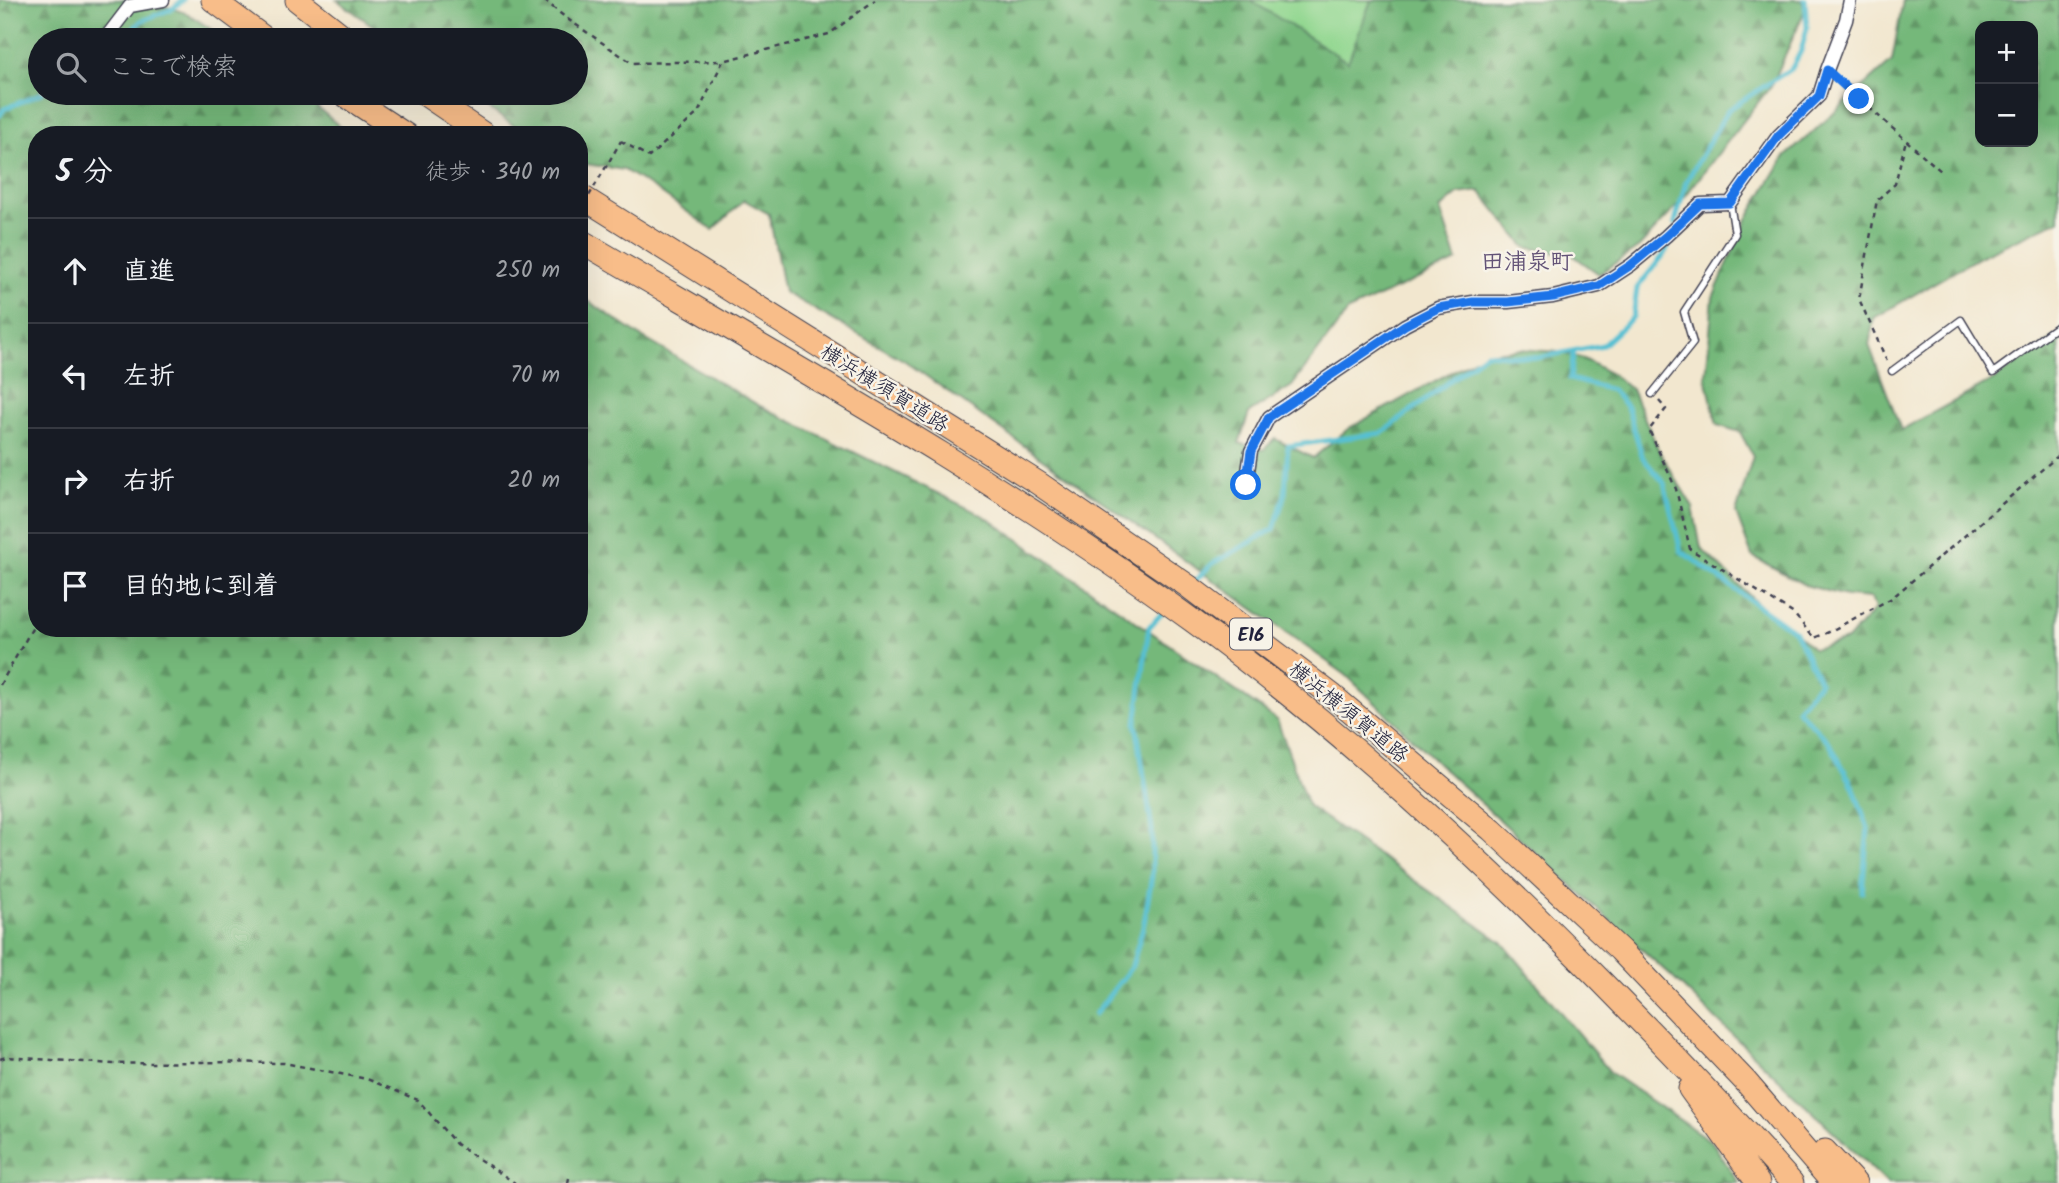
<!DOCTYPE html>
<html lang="ja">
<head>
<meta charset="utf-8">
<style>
  body { margin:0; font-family:Kalam,"Klee One",sans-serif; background:#242831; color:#f1f3f6 }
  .controls { position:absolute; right:21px; top:21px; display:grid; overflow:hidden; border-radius:14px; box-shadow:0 7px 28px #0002 }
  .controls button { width:63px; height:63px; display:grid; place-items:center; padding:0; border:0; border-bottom:2px solid #363941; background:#171b24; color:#f1f3f6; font:35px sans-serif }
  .stop { position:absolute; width:21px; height:21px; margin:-16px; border:5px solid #1a73e8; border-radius:50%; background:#fff }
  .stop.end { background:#1a73e8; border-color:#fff; box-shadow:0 2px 7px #0008 }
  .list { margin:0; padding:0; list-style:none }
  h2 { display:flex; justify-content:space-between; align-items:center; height:91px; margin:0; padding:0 28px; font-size:30px }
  h2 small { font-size:23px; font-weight:400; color:#9ea1a6 }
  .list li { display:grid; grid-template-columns:46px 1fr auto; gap:21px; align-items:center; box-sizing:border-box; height:105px; padding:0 28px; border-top:2px solid #363941 }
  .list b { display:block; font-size:26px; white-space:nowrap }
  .list em { font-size:23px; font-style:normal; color:#9ea1a6 }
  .icon { flex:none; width:38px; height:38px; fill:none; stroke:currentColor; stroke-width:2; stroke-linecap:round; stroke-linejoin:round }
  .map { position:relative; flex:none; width:2059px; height:1183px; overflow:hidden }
  .search { position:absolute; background:#171b24; box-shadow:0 7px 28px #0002; left:28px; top:28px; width:560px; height:77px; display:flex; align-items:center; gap:18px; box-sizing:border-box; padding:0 24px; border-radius:38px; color:#9ea1a6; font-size:26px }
  .panel { position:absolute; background:#171b24; box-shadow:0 7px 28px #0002; left:28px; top:126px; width:560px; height:511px; border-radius:28px }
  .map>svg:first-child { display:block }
  .forest { fill:url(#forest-firs); stroke:#4c6d5a; stroke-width:2; fill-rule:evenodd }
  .park { fill:#92d790; stroke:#5a7c66; stroke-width:2 }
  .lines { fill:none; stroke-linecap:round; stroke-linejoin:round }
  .stream { stroke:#56c0d2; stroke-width:5 }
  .service-casing { stroke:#414051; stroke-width:9 }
  .minor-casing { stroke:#414051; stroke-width:15 }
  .motorway-casing { stroke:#414051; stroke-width:25 }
  .path { stroke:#414051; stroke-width:2.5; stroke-dasharray:5 5; stroke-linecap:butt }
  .service { stroke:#fff; stroke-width:6 }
  .minor { stroke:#fff; stroke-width:12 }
  .motorway { stroke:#f8bd89; stroke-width:23 }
  .path-bridge { stroke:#414051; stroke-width:2.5; stroke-dasharray:5 5; stroke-linecap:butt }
  .route { stroke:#1a73e8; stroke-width:9 }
  .labels { text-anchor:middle; stroke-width:5; stroke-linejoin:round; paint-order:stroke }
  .shield { fill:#f7f3e8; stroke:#62616f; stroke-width:2 }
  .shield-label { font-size:19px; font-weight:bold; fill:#22223b }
  .street-label { font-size:21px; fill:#22223b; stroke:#f7f3e8 }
  .neighbourhood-label { font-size:23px; font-weight:bold; fill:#635377; stroke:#f7f3e8 }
</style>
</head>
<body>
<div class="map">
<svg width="2059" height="1183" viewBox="0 0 2059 1183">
  <defs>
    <pattern id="forest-firs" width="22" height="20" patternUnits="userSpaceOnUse" patternTransform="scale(1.75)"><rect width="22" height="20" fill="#75b87a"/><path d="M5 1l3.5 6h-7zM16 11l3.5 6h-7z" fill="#609565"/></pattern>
  </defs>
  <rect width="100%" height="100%" fill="#f7f3e8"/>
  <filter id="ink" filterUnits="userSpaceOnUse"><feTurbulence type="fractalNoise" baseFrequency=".0143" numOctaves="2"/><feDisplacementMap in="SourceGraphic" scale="14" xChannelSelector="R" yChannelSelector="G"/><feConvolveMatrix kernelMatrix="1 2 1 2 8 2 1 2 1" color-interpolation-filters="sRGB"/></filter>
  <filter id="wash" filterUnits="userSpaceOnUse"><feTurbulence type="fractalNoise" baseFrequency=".00686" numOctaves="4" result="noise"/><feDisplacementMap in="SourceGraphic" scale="28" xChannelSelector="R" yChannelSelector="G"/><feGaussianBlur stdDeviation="1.57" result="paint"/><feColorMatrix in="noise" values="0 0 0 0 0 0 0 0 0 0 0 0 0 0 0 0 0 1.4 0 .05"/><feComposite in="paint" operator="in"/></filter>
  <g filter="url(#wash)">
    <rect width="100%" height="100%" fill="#f2e7cf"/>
    <path class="forest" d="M0,0H159L165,6L188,14L227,40H40V93H300L350,135H37V628H579V295L640,336L760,406L986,517L1277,720L1308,806L1502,942L1611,1073L1712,1142L1739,1183H0Z
      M337,0H1802L1805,10L1773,83L1679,204L1639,247L1599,274L1574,256L1525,247L1480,191L1458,194L1440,209L1457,261L1348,311L1292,386L1249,413L1239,443L1263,450L1275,439L1313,458L1349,428L1486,353L1520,349L1558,352L1584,359L1613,375L1632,390L1660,453L1693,507L1701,548L1761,607L1795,632L1813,649L1847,640L1875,609L1871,598L1846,596L1805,585L1752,556L1736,513L1753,456L1740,432L1717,425L1706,377L1713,297L1747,219L1784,158L1892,61L1903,0H2059V184L2057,185L2059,188V220L1981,256L1874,318L1869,345L1901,430L1992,381L2059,334V1183H1887L1671,976L1446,771L1346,675L905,361L784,292L769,214L744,200L713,230L658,191L624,170L579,163V135H528L466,93H576V40H393ZM1980,26H2033V142H1980Z"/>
    <path class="park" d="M1250,0H1371L1348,62Z"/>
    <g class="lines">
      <path class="stream" d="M122,40L141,21L172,9L183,0
        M0,115L4,109L42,93
        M1675,223L1686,182L1728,110L1792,68L1801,51L1807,28L1805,0
        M1574,351L1570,379L1612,390L1627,407L1643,458L1664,483L1681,551L1795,632L1820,682L1797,709L1829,742L1853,786L1868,828L1862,892
        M1194,582L1212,564L1274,529L1285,494L1288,446L1382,433L1486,353L1537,358L1603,345L1633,317L1637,288L1666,252L1671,235
        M1095,1014L1132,966L1144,923L1152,875V829L1136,723L1149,627L1167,608"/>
    </g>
  </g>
  <g filter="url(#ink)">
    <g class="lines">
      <defs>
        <path id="service" d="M1892,371L1961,320L1993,373L2059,325
          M1652,394L1693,343L1684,312L1735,234L1730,203"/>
        <path id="minor" d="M104,40L130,6L163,0
          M1246,485L1251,451L1269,417L1405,325L1438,308L1473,302H1508L1553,297L1599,286L1631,265L1666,236L1700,204L1730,203L1778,136L1819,96L1827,70L1846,20L1850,0"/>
        <path id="motorway" d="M213,0L267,40
          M297,0L348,40
          M342,93L406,135
          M423,93L485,135
          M579,195L1038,483L1188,586L1333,696L1492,830L1620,950L1746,1082L1833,1183
          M579,240C787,362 998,479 1193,621C1340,728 1472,851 1600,980C1665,1046 1730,1113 1792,1183
          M1690,1089L1758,1183
          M1825,1151L1855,1183"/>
      </defs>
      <use href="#service" class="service-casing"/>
      <use href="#minor" class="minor-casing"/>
      <use href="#motorway" class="motorway-casing"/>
      <path class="path" d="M544,0L566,18L632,63L723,61
        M1839,81L1942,172
        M621,141L649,157L698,113L723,61L829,34L875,0
        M1887,361L1859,299L1877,200L1895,184L1906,140
        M1659,401L1666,409L1649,430L1676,489L1690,549L1794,614L1814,638L1829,632L1892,598L2059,455
        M0,685L37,620
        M0,1059L6,1057L114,1064L194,1062L284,1063L367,1079L418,1100L456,1144L515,1183
        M568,1183L569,1178"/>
      <use href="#service" class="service"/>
      <use href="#minor" class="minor"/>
      <use href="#motorway" class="motorway"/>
      <path class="path-bridge" d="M579,213L621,141"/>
    </g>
  </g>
  <g class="lines" filter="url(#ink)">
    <path class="route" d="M1246,485L1251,451L1269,417L1405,325L1438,308L1473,302H1508L1553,297L1599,286L1631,265L1666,236L1700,204L1730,203L1778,136L1819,96L1827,70L1859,99"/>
  </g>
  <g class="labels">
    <rect class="shield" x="1230" y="618.5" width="42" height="31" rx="5"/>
    <g class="shield-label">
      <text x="1251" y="641">E16</text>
    </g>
    <g class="street-label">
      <text transform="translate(885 388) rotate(32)" y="7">横浜横須賀道路</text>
      <text transform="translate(1349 712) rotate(39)" y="7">横浜横須賀道路</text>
    </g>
    <g class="neighbourhood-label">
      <text x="1527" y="269">田浦泉町</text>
    </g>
  </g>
</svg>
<div class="controls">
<button>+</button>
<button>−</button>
</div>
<div class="stop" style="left:1246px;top:485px"></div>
<div class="stop end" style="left:1859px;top:99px"></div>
<div class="search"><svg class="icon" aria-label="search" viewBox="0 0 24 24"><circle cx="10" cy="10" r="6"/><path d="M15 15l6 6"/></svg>ここで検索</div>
<section class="panel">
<h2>5 分<small>徒歩 · 340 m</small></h2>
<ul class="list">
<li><svg class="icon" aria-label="ahead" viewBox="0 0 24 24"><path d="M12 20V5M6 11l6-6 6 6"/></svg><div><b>直進</b></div><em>250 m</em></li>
<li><svg class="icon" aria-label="left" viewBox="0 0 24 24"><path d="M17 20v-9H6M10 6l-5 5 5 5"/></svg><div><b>左折</b></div><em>70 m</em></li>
<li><svg class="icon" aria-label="right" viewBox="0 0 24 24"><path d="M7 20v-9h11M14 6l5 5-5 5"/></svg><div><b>右折</b></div><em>20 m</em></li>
<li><svg class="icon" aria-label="arrive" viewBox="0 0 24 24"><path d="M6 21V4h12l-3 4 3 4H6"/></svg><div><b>目的地に到着</b></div></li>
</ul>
</section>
</div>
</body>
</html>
